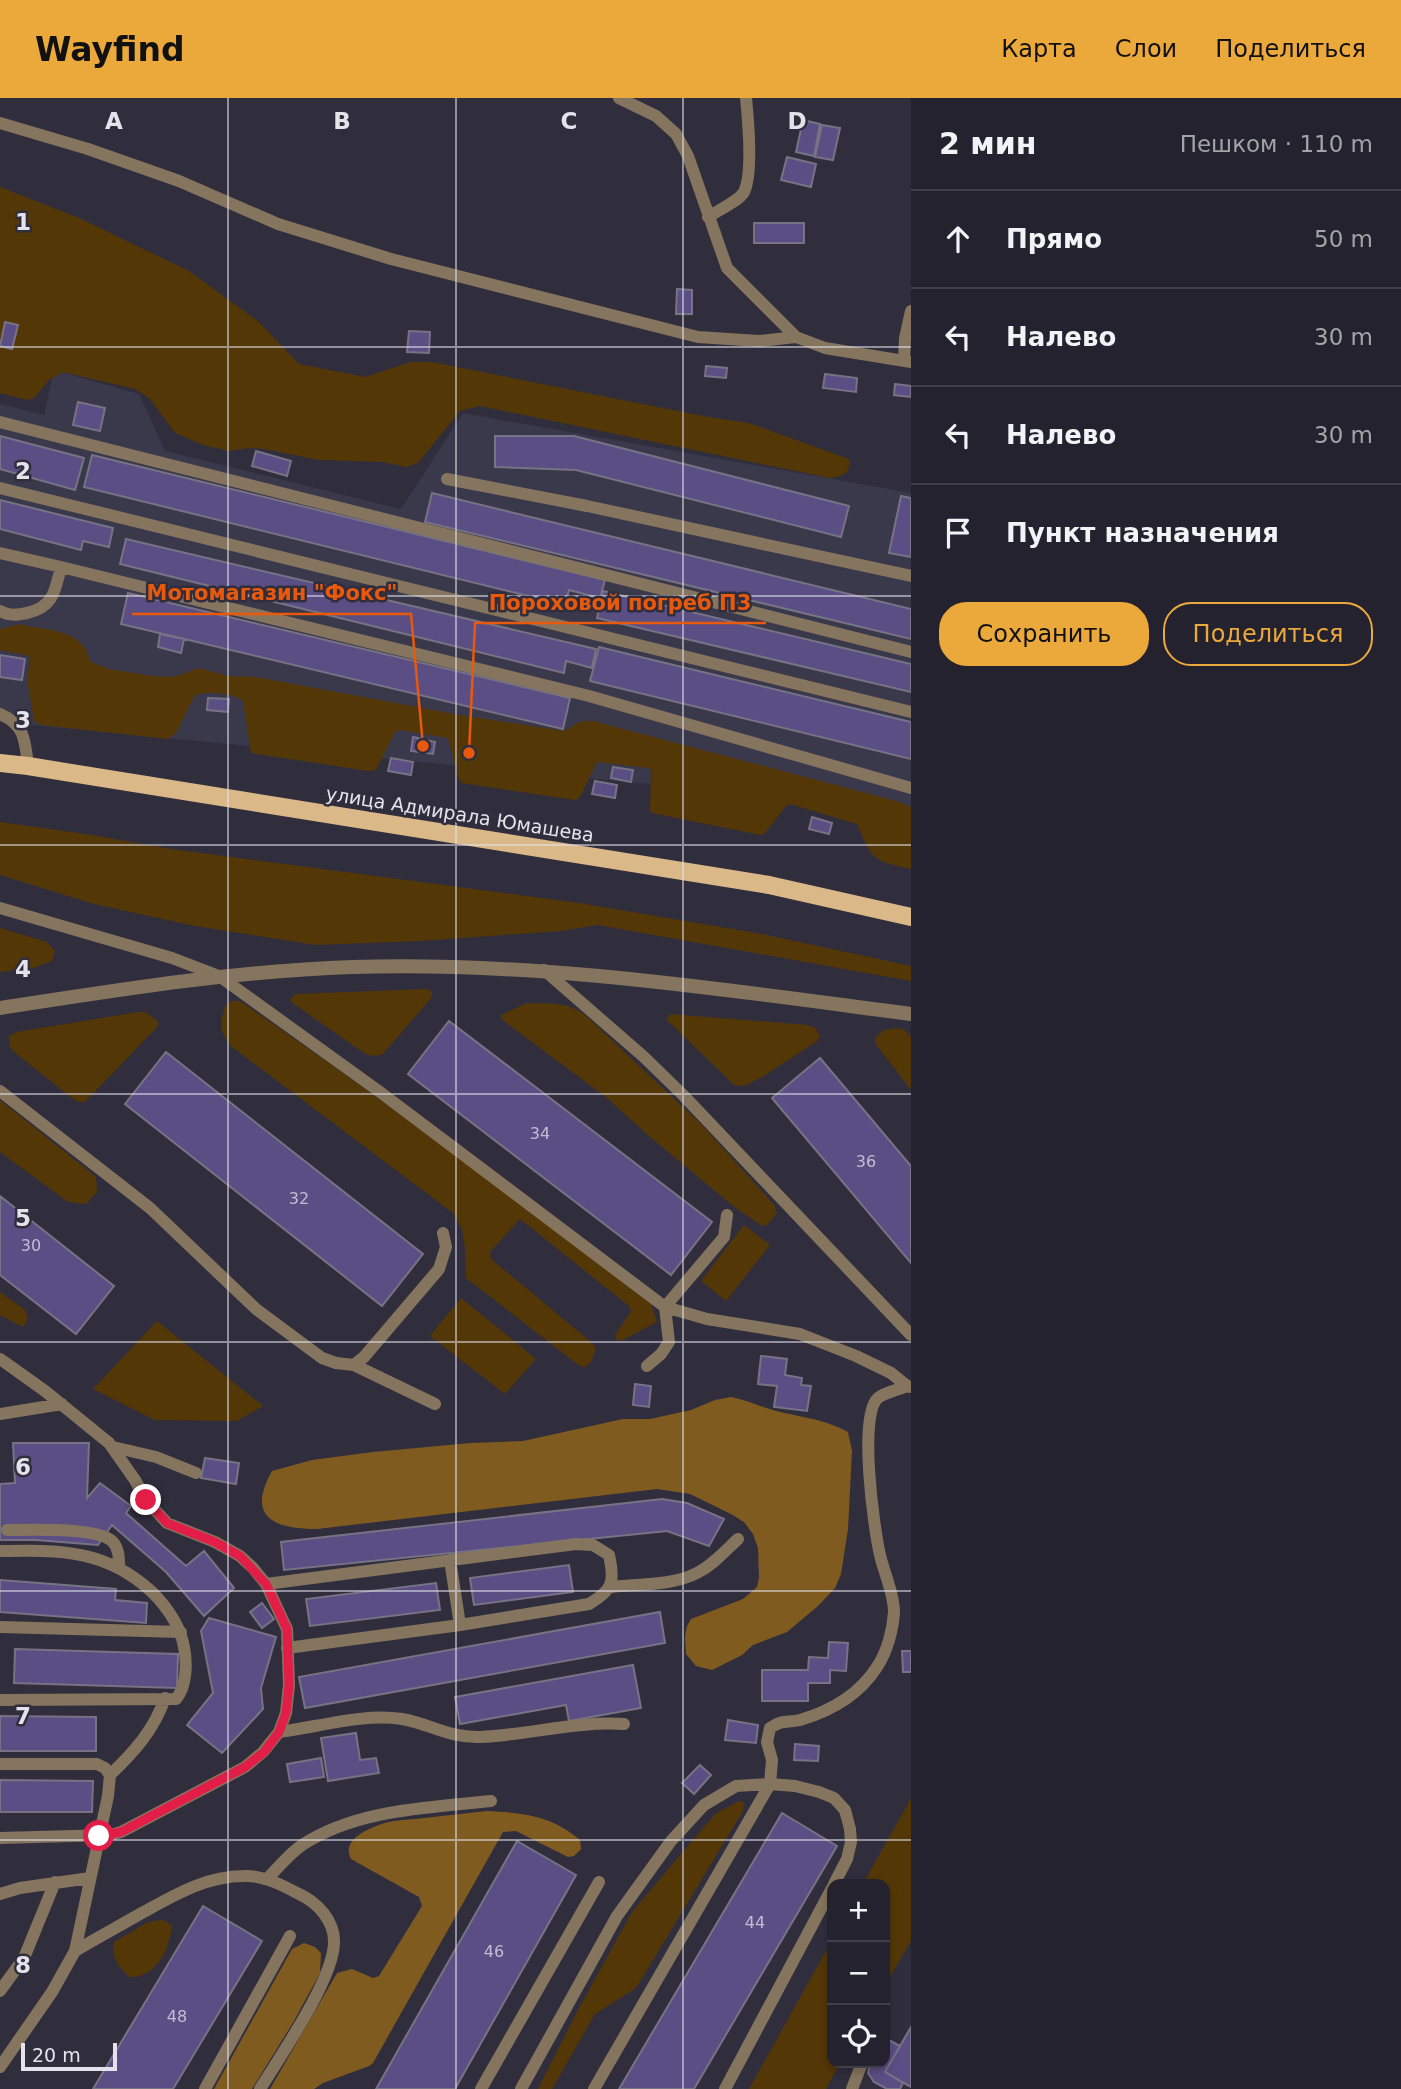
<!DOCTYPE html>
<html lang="ru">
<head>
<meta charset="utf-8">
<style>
  body { margin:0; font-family:"DejaVu Sans",sans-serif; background:#2c2a36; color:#f1f3f6 }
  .controls { position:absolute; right:21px; bottom:21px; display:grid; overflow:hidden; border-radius:14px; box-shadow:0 4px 10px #0003 }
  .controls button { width:63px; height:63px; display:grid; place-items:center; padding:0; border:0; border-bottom:2px solid #413f4a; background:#24222e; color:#f1f3f6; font:35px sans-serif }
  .scale { position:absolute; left:21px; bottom:18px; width:96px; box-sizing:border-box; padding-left:7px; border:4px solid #e4e3ec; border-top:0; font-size:19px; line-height:24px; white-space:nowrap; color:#e4e3ec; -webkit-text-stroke:5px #302e3d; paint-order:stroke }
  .stop { position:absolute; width:21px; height:21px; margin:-16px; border:5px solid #e11d48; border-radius:50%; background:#fff }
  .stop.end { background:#e11d48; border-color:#fff; box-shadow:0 2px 7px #0008 }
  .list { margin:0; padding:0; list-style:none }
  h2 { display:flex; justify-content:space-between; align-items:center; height:91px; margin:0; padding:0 28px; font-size:30px }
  h2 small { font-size:23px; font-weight:400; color:#a3a4aa }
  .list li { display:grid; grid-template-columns:46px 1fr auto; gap:21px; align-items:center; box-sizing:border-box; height:98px; padding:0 28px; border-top:2px solid #413f4a }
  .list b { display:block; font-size:26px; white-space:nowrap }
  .list em { font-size:23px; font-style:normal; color:#a3a4aa }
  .actions { display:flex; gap:14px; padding:21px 28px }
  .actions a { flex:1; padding:16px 0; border:2px solid #eca93b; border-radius:28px; text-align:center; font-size:24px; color:#eca93b }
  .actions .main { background:#eca93b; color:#111 }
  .icon { flex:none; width:38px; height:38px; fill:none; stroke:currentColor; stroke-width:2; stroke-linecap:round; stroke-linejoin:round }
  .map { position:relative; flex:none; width:911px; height:1991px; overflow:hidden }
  header { display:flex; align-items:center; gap:42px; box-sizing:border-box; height:98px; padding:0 35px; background:#eca93b; color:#111 }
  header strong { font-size:33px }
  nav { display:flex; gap:38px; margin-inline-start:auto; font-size:24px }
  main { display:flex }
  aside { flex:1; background:#24222e }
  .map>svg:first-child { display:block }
  .built { fill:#3a384b }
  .green { fill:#533707 }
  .forest { fill:#805b20 }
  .building { fill:#5a4e85; stroke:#767384; stroke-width:2 }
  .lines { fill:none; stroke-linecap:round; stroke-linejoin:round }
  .lane { stroke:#86755e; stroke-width:12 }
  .street { stroke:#86755e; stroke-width:14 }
  .primary { stroke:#dbb888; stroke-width:18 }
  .route { stroke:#e11d48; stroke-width:9 }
  .grid { fill:none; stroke:#e4e3ec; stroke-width:2; stroke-opacity:0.55 }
  .labels { text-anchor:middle; stroke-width:5; stroke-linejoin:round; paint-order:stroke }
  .number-label { font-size:16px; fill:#c2bed2 }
  .street-label { font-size:19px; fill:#e4e3ec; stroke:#302e3d }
  .grid-label { font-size:23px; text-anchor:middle; font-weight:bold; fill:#e4e3ec; stroke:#302e3d; stroke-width:5; stroke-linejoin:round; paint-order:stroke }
  .leader { fill:none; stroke:#e8590c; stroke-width:2.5 }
  .callout-dot { fill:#e8590c; stroke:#302e3d; stroke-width:2.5 }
  .callout-label { font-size:21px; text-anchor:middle; font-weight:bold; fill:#e8590c; stroke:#302e3d; stroke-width:5; stroke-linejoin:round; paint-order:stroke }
</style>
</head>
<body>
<header>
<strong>Wayfind</strong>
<nav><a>Карта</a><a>Слои</a><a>Поделиться</a></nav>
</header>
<main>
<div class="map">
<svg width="911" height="1991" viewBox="0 0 911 1991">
  <rect width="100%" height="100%" fill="#302e3d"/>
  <path class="built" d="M54,272L139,296L165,353L401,411L463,315L911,395V711L0,624V306L44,317Z"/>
  <path class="green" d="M0,89L79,120L189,173L259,224L299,266L365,279L411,264H432L708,319L749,325L849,361L850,365L847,374L841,378L830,380L480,308L460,313L418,365L406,369L383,364L319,362L264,351L249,350L229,353L203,347L175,335L150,301L135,291L63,274L49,282L34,300L27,302L0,295Z
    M20,526C40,532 69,530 83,548C87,552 88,559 91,564L109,571L152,578L172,579L183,576L199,570L228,578L256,579L460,617L564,633L582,623H593L900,704L911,709V771C872,762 873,763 857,726L790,706L786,708L765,735L760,737L652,715L650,713L651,673L649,670L597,664L580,699L575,702L461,685L459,682L448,640L400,632L395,634L376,672L368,673L251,655L243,603C235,595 206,593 195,597L176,635L168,641L41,627L34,623L27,581L30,562L29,558L0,552V531Z
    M0,724L92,737L171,751L579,805L762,836L911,868V883L598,827L561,833L420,843L316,847L195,828L94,806L0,777Z
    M0,830L47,844L55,853L52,863L33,870L0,874Z
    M427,891L432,894V899L383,956L375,958L367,957L291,904L290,901L296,896Z
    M232,903H240C380,999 516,1102 651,1206L657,1224L621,1243L616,1241L615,1237L631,1213L630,1209L520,1121L490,1154L491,1161L591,1244L596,1251L591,1264L584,1270L577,1266L466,1180L465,1150L462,1131L453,1115L232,949C219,933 219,926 226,907Z
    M527,905C549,906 567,903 585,917L701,1026L775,1108L777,1115L767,1127L762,1128L733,1108L649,1038L607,1000L501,921V917Z
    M138,914H145L158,923V928L85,1004H79L73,1001L13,953L9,947V938L17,934Z
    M670,916L808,927L815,930L820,938L816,944L762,979L744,988L734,987L667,922Z
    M897,930L905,932L911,939V992L875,945L876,939L884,932Z
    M0,1002L96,1079L97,1094L86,1106L68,1104L0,1054Z
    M744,1127L770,1147L726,1203L701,1183Z
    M0,1194L25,1212L28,1221L23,1229L0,1217Z
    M461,1200L536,1261L505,1296L430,1238Z
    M157,1223L263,1308L237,1323L155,1322L93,1291Z
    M911,1700V1843L885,1887V1786H863Z
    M739,1703L744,1704L743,1713L636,1890L595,1916L552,1991H538L579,1910L632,1814L715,1716Z
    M163,1822L172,1827C170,1850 156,1881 129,1879C120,1870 110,1858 114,1844L148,1824Z
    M832,1842V1965H840L826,1991H749Z"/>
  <path class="forest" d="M731,1299C746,1302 759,1308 773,1312C801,1320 822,1320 848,1334L852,1353L848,1431L841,1476L835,1490L818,1508L787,1534L753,1547L742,1557L712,1572L696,1568L686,1556L685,1539L687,1528L691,1521L743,1501L757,1489L759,1480L758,1450L753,1436L744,1424L731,1416L690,1396L657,1391L317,1431C274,1431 246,1419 272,1373L312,1362L373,1354L471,1345L523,1343L623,1321H650L691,1312L715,1302Z
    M487,1713C524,1715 551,1717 580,1742L581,1751L574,1758L568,1759L516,1733L503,1734L373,1965L369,1968L323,1985L314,1991H270L337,1875L352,1871L373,1880L379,1878L422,1808L419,1799L351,1761C341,1742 367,1731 382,1726C392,1722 405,1722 415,1721C439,1718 463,1716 487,1713Z
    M304,1845L315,1849L321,1855L320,1875L294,1923L252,1991H214L292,1851Z"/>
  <path class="building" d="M803,22L820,26L814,58L796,54Z
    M822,27L840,30L833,62L815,59Z
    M787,59L816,66L811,89L781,82Z
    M754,125H804V145H754Z
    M677,191L692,192V216H676Z
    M5,224L18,227L12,251L0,248Z
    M409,233L430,234L429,255L407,254Z
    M706,268L727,270L726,280L705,278Z
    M825,276L857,280L856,294L823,290Z
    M895,286L911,288V299L894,297Z
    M78,304L105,310L100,333L73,327Z
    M0,338L84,360L75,392L0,371Z
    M495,338H574L849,408L841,439L576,372L495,369Z
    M256,353L291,363L287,378L252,368Z
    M92,357L605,482L600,500L569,492L565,507L84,389Z
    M432,395L911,511V541L425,424Z
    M901,398L911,400V459L889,455Z
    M0,402L113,430L109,449L83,443L81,452L0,431Z
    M126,441L596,551L592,570L566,563L564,575L120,466Z
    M603,493L911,566V594L597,520Z
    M128,495L570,600L563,631L121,526Z
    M160,536L184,541L181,555L158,549Z
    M599,549L911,624V661L590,583Z
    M0,557L25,561L22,582L0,579Z
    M208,600L229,601L228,614L207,612Z
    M413,639L435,644L433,656L411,653Z
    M391,660L413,664L411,677L388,673Z
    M613,669L633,672L631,684L611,680Z
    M595,683L617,687L615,700L592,696Z
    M812,719L832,725L829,736L809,731Z
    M449,923L712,1124L671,1177L408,976Z
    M166,954L423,1156L382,1208L125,1006Z
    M820,960L911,1068V1165L772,1000Z
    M0,1098L114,1188L76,1236L0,1177Z
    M761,1258L787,1261L785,1277L802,1280L801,1287L811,1288L807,1313L774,1309L777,1288L758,1286Z
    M635,1286L651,1288L649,1309L633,1307Z
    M13,1345H89L87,1400L100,1385L131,1408L126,1415L186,1468L204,1453L234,1490L204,1518L166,1474L112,1427L98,1447L36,1442H0V1386L15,1385Z
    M205,1360L239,1365L236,1386L201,1380Z
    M662,1401L687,1405L724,1421L709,1448L667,1433L284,1472L281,1444Z
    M569,1467L573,1494L474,1507L470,1480Z
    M0,1482L116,1491L115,1502L147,1505L146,1525L0,1514Z
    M436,1485L440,1512L310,1528L306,1501Z
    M262,1505L274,1521L262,1530L250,1514Z
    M660,1514L665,1545L305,1610L299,1579Z
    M209,1520L276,1539L261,1590L263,1611L222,1655L187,1627L213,1595L201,1533Z
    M829,1544L848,1545L846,1573L830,1572V1585H808V1603H762V1572H808L809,1559L828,1560Z
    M15,1551L178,1556L177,1590L14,1585Z
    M902,1553H911V1574H903Z
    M633,1567L641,1610L569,1623L566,1607L460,1626L455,1599Z
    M0,1618L96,1619V1653H0Z
    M728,1622L758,1627L756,1645L725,1642Z
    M356,1635L360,1662L376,1660L379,1675L328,1683L321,1640Z
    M795,1646L819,1648L818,1663L794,1662Z
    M321,1660L324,1679L290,1684L287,1666Z
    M700,1667L711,1677L694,1696L682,1685Z
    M0,1682L93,1683L92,1714H0Z
    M782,1715L837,1748L694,1991H619Z
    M517,1743L576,1777L455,1991H376Z
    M203,1808L262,1843L173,1991H93Z
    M911,1929V1989L885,1974Z
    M885,1940L900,1948L885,1974L903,1985L900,1991H887L874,1984L868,1975L870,1965H885Z"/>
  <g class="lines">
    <path class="lane" d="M619,0L656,18L676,36L688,58L727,170L796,239L825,250L911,264
      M0,25L88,51L179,83L278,126L391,161L698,239L759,243L796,239
      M708,119C717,113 739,103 744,94C753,76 748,20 746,0
      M904,263L905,240L911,213
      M0,324L911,554
      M447,381L587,408L911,478
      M0,390L911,614
      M0,455L61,469
      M0,513C9,518 17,517 27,515C54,509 55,492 61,469L589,598L911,690
      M0,616C25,627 25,642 28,668
      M0,810L172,860L219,878L380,994L665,1209L724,1139L727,1117
      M544,872L644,959L683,997L911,1237
      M0,993L150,1110L256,1211L322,1260L336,1265L354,1267L364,1259L439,1171L446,1149L443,1135
      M0,1261L45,1293L109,1345L135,1382L146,1402L167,1425L215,1444L240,1458L253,1470L266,1486L287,1531L289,1587L286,1615L279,1634L263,1654L245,1669L121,1734L110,1737L0,1740
      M354,1267L435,1306
      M647,1268L661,1256L669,1244L665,1209L707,1221L800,1236L856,1258L891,1275L907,1288
      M0,1316L62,1306
      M113,1349L156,1359L196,1375
      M7,1432C30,1432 96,1429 112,1443C119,1450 119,1459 119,1469
      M0,1453C59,1452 106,1451 152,1494C168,1510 180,1527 184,1549C187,1565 187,1588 176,1601L0,1602
      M450,1462L460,1527
      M266,1486L576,1446L593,1447L609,1457C615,1484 613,1492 589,1506L460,1527L287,1550
      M611,1489C638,1486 672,1488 697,1475C713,1467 725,1453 738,1441
      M0,1529L181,1534
      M279,1634C318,1629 364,1615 402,1621C431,1626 448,1640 480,1639C528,1637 576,1623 624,1626
      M0,1666H97L105,1670L110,1677L108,1698L75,1853L52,1894L0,1969
      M110,1677C134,1654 154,1632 165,1600
      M267,1781C278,1770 289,1756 302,1747C357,1711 428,1710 491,1703
      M0,1796L20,1790L90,1780
      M75,1853C97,1840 119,1828 140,1816C173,1798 205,1778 244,1778C263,1777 282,1787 299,1796C317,1804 335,1823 334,1845C333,1882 281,1957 260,1991
      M0,1893L24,1860L55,1784
      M205,1991L290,1838
      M481,1991L599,1784
      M521,1991L617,1818L671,1743L704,1707L736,1688L770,1686L795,1688L819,1694L834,1700L845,1712L850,1731L851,1744L847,1761L834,1786
      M594,1991L770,1686L772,1662L767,1644L770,1630C784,1621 786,1625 800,1622C831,1613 859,1597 877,1569C887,1554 893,1532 894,1514C894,1495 884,1475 880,1457C874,1431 858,1317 878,1300C885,1294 899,1292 907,1288L911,1289
      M725,1991L832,1790
      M852,1991L862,1965"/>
    <path class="street" d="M0,910C117,892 234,873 352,869C539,863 726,892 911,916"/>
    <path class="primary" d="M0,665L28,668L769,787L911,819"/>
  </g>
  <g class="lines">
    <path class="route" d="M99,1738L121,1734L245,1669L264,1654L279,1634L286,1615L289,1587L287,1531L266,1486L240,1458L215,1444L167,1425L146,1402"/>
  </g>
  <path class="grid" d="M228,0V1991M456,0V1991M683,0V1991M0,249H911M0,498H911M0,747H911M0,996H911M0,1244H911M0,1493H911M0,1742H911"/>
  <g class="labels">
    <g class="number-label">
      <text x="540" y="1041">34</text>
      <text x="866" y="1069">36</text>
      <text x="299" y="1106">32</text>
      <text x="31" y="1153">30</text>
      <text x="755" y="1830">44</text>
      <text x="494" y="1859">46</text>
      <text x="177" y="1924">48</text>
    </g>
    <g class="street-label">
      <text transform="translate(460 716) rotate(9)" y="7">улица Адмирала Юмашева</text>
    </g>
  </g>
  <g class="grid-label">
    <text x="114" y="31">A</text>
    <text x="342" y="31">B</text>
    <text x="569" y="31">C</text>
    <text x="797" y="31">D</text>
    <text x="23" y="132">1</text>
    <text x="23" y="381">2</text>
    <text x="23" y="630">3</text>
    <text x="23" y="879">4</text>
    <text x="23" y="1128">5</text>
    <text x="23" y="1377">6</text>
    <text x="23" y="1626">7</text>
    <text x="23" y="1875">8</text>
  </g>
  <path class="leader" d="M423 648L411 516H132M469 655L475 525H766"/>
  <g class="callout-dot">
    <circle cx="423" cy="648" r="7"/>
    <circle cx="469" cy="655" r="7"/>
  </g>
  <g class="callout-label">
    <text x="272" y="502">Мотомагазин "Фокс"</text>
    <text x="620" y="512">Пороховой погреб П3</text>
  </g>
</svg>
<div class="controls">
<button>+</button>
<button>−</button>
<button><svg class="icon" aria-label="locate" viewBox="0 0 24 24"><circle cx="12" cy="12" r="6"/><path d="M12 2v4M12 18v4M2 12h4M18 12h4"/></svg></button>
</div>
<div class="scale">20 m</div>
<div class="stop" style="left:99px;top:1738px"></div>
<div class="stop end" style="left:146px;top:1402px"></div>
</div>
<aside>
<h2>2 мин<small>Пешком · 110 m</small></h2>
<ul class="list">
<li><svg class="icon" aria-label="ahead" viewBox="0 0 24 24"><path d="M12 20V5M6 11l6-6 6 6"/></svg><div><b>Прямо</b></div><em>50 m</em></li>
<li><svg class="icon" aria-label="left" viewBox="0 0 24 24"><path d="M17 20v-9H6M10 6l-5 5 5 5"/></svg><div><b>Налево</b></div><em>30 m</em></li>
<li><svg class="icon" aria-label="left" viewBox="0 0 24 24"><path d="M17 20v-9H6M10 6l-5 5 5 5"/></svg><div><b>Налево</b></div><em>30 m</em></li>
<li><svg class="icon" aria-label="arrive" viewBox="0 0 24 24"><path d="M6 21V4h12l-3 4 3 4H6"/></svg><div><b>Пункт назначения</b></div></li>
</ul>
<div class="actions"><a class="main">Сохранить</a><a>Поделиться</a></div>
</aside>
</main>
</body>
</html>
